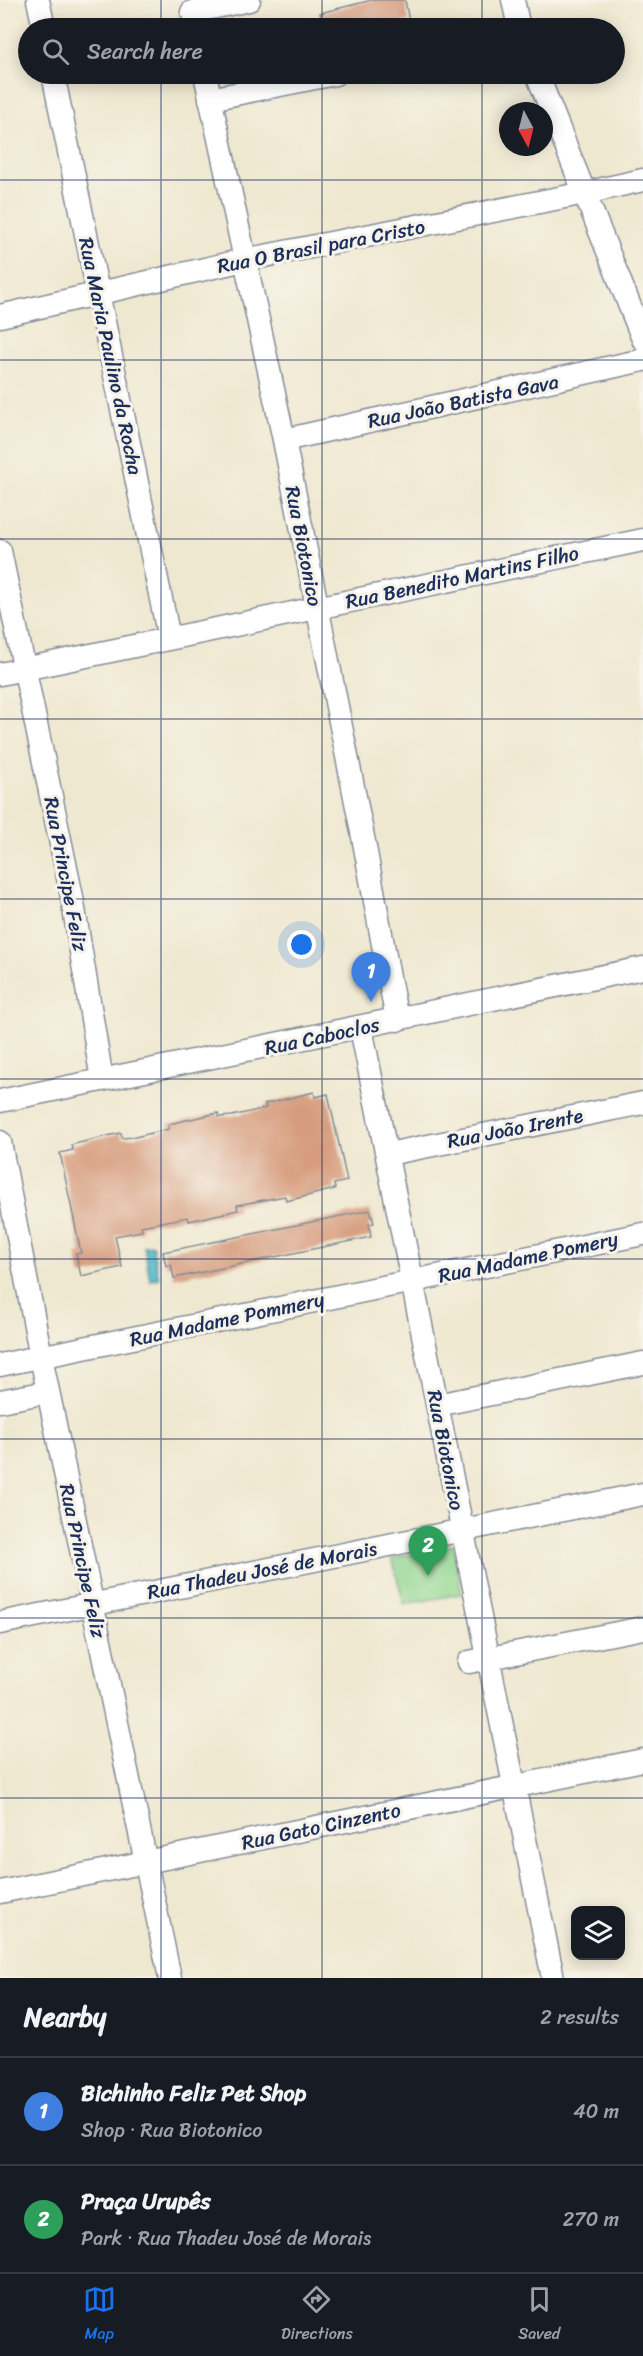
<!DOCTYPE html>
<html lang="en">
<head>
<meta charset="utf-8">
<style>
  body { margin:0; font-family:Sriracha,sans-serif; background:#20242c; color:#f1f3f6 }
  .controls { position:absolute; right:18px; bottom:18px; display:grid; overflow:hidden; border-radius:12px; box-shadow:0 3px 15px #0003 }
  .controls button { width:54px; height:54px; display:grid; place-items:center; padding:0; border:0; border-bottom:2px solid #363941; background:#171b24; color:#f1f3f6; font:30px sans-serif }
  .compass { position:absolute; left:499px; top:102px; width:54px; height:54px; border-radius:50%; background:#171b24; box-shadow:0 3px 15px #0003; rotate:173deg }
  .you { position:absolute; left:302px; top:945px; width:21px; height:21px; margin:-15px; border:4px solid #fff; border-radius:50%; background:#1a73e8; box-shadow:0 0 0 9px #1a73e833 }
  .badge { display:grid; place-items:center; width:39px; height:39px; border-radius:50%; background:#1a73e8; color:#fff; font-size:20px; font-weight:700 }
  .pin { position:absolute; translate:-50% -50px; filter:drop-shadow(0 2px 3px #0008) }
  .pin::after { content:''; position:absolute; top:32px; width:21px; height:18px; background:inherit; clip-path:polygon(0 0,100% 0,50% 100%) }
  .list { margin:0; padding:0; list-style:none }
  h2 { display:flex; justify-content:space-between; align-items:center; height:78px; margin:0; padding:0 24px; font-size:26px }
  h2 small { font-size:20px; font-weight:400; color:#9ea1a6 }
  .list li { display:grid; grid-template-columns:39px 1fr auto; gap:18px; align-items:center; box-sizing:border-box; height:108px; padding:0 24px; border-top:2px solid #363941 }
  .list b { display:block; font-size:22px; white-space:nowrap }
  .list p { margin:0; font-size:20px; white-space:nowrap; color:#9ea1a6 }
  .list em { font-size:20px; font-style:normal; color:#9ea1a6 }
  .icon { flex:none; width:33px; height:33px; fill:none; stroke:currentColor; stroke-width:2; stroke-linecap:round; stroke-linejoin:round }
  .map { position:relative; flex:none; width:643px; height:1978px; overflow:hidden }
  .search { position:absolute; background:#171b24; box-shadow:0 3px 15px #0003; left:18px; right:18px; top:18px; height:66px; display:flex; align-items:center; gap:15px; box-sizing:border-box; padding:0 21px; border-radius:33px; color:#9ea1a6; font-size:22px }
  .sheet { height:294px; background:#171b24 }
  nav { display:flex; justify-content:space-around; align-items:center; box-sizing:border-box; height:84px; border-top:2px solid #363941; background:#171b24; font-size:16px; color:#9ea1a6 }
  nav a { display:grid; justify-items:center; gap:3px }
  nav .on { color:#1a73e8 }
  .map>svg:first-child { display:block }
  .green { fill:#92d892; stroke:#568478; stroke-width:1.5 }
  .water { fill:#4ebac9; stroke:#347494; stroke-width:1.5 }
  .building { fill:#d79c7e }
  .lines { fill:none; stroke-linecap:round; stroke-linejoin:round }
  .minor-casing { stroke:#858c97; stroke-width:25 }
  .minor { stroke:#fff; stroke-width:22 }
  .grid { fill:none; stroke:#1b2f5e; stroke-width:1.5; stroke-opacity:0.55 }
  .labels { text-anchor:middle; stroke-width:6; stroke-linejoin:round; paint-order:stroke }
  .street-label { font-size:20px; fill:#1b2f5e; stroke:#f7f3e8 }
</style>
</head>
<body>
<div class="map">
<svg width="643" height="1978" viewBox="0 0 643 1978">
  <rect width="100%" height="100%" fill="#f7f3e8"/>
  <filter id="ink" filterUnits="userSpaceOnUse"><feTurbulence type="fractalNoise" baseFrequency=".0167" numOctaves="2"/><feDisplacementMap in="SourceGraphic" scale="12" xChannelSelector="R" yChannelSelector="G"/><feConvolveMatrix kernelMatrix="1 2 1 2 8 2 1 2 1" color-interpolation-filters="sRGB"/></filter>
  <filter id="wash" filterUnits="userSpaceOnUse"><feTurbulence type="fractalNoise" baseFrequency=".008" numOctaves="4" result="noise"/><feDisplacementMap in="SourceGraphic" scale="24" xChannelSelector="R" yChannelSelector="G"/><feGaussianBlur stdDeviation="1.35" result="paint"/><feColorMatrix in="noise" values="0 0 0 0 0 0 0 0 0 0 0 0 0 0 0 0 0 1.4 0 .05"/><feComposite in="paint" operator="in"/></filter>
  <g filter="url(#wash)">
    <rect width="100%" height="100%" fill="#efe8d0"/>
    <path class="green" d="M453,1545L462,1594L404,1604L392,1558Z"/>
    <path class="water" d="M152,1245L159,1278L150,1280L144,1246Z"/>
    <g id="blocks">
      <path class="building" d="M372,0H405L409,21L381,28H324L320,13Z
        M314,1092L315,1097L328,1094L347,1181L334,1184L335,1189L286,1201L285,1196L237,1205L238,1210L189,1221L188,1217L141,1226L142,1231L115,1236L122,1267L81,1276L76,1254L81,1253L60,1153L73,1150L71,1145L107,1136L121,1133L122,1138L135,1137L169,1129L168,1124L218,1113L219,1117L232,1116L266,1108L265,1104Z
        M370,1210L374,1223L369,1224L371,1237L174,1278L171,1265L166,1266L163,1252Z"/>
    </g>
  </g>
  <g filter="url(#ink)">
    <use href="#blocks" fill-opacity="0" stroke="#858c97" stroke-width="1.5"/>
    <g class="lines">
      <defs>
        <path id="minor" d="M38,0L44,28
          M513,0L519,28
          M192,12L249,0
          M53,74L169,638
          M205,74L284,440L364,842L397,1020
          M537,74L643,339
          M210,99L335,74
          M0,316L244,260L585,193L643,180
          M284,440L643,360
          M0,551L72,897L102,1080
          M0,674L643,540
          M361,1028L553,1978
          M0,1101L643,968
          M0,1142L41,1357L170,1978
          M388,1154L643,1103
          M0,1365L643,1234
          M0,1401L48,1392
          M437,1405L643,1363
          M0,1623L643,1494
          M469,1662L643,1628
          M0,1892L643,1760"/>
      </defs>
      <use href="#minor" class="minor-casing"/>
      <use href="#minor" class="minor"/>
    </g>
  </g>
  <path class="grid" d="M161,0V28M322,0V28M482,0V28M161,74V1978M322,74V1978M482,74V1978M0,180H643M0,360H643M0,539H643M0,719H643M0,899H643M0,1079H643M0,1259H643M0,1439H643M0,1618H643M0,1798H643"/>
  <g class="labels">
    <g class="street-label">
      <text transform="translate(321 246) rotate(-11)" y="7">Rua O Brasil para Cristo</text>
      <text transform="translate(111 356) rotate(78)" y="7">Rua Maria Paulino da Rocha</text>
      <text transform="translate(463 401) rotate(-12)" y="7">Rua João Batista Gava</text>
      <text transform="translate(304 546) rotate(79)" y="7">Rua Biotonico</text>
      <text transform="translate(462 577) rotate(-12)" y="7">Rua Benedito Martins Filho</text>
      <text transform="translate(66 874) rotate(79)" y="7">Rua Principe Feliz</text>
      <text transform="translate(322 1036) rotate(-12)" y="7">Rua Caboclos</text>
      <text transform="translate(515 1128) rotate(-11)" y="7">Rua João Irente</text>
      <text transform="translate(528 1257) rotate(-12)" y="7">Rua Madame Pomery</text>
      <text transform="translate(227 1319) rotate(-12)" y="7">Rua Madame Pommery</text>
      <text transform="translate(446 1450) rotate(79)" y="7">Rua Biotonico</text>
      <text transform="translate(83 1561) rotate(78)" y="7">Rua Principe Feliz</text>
      <text transform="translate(262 1570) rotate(-11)" y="7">Rua Thadeu José de Morais</text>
      <text transform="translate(321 1826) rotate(-12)" y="7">Rua Gato Cinzento</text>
    </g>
  </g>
</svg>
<div class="controls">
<button><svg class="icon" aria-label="layers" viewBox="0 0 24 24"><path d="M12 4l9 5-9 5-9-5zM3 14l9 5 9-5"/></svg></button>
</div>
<svg class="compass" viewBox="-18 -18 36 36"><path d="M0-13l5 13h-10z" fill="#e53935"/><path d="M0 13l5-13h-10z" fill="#9ea1a6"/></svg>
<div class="you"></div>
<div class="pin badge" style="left:371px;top:1002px;background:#3f7fe0">1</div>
<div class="pin badge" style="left:428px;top:1576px;background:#2e9e5b">2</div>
<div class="search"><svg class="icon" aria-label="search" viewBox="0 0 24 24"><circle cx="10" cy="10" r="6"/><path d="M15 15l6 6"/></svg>Search here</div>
</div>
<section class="sheet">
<h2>Nearby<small>2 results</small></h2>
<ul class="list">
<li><span class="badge" style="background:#3f7fe0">1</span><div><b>Bichinho Feliz Pet Shop</b><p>Shop · Rua Biotonico</p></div><em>40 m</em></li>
<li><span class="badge" style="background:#2e9e5b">2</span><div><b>Praça Urupês</b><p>Park · Rua Thadeu José de Morais</p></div><em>270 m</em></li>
</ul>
</section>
<nav>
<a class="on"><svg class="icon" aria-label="map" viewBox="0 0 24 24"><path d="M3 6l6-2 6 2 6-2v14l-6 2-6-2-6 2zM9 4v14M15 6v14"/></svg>Map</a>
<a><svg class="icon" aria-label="directions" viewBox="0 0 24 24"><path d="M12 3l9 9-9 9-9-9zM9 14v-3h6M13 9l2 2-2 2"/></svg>Directions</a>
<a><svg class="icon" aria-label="saved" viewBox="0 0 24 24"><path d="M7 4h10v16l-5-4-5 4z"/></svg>Saved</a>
</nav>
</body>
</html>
